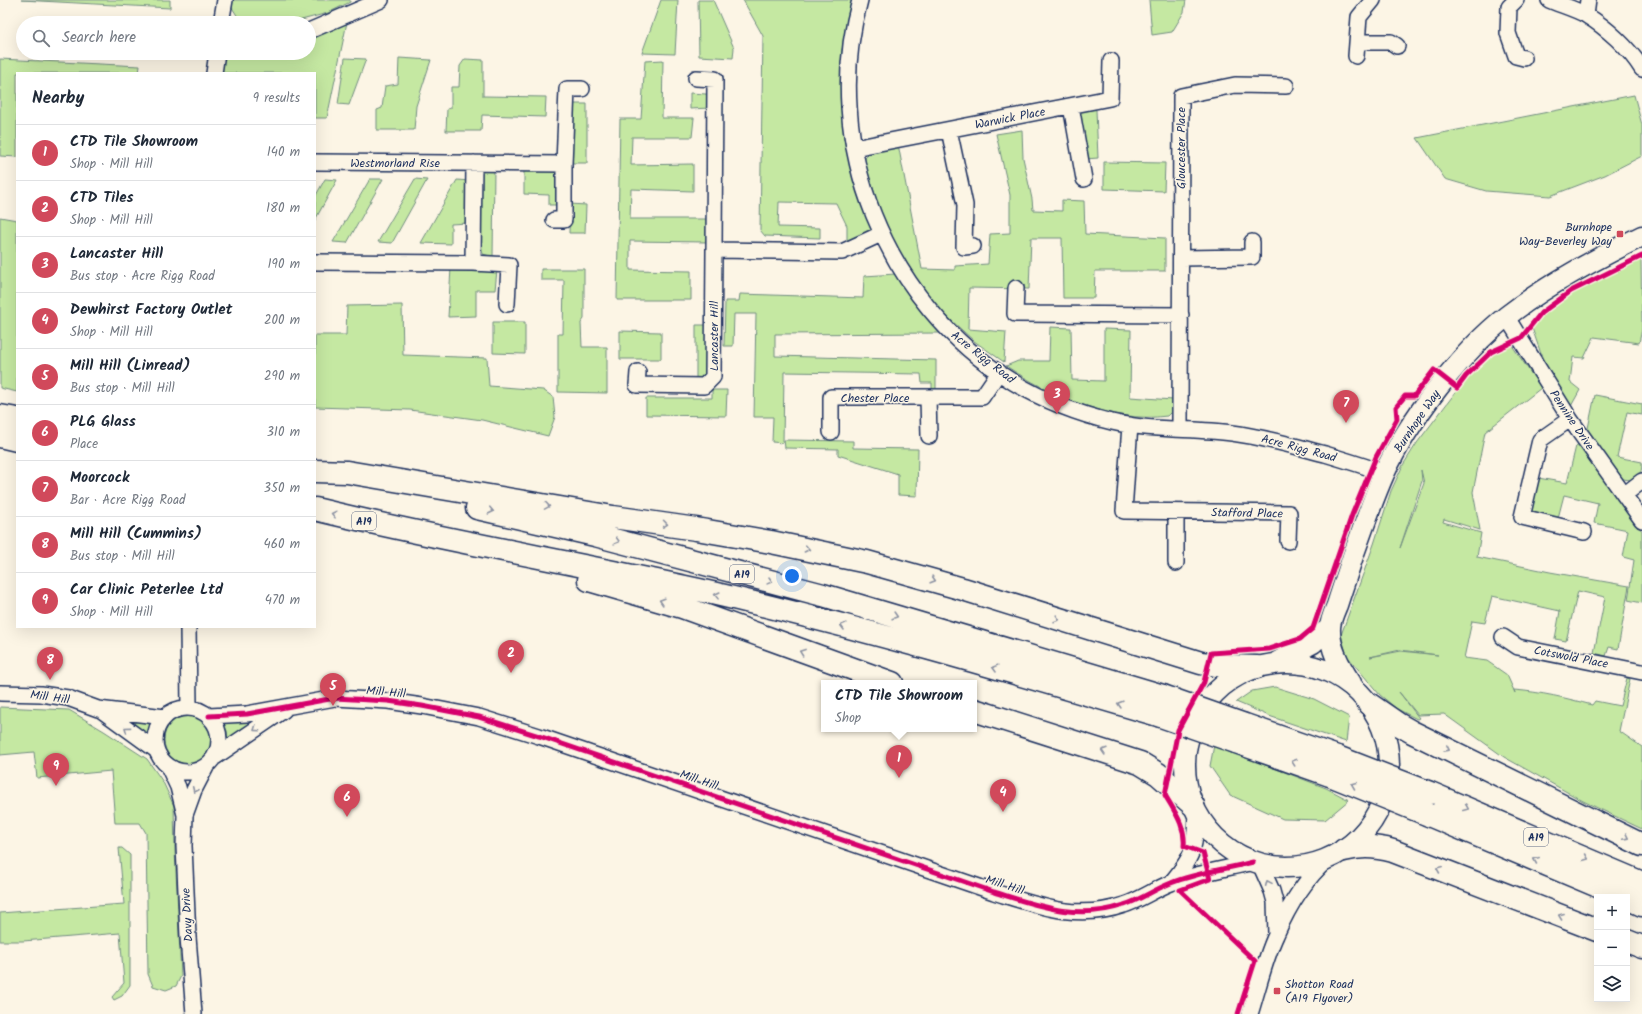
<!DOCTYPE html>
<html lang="en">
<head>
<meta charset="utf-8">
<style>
  body { margin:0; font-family:Kalam,sans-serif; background:#f6f6f7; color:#1f2937 }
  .controls { position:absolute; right:12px; bottom:12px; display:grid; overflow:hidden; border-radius:0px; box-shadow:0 4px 16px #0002 }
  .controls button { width:36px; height:36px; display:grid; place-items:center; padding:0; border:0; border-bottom:1px solid #e0e1e3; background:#fff; color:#1f2937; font:20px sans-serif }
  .you { position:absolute; left:792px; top:576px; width:14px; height:14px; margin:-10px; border:3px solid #fff; border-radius:50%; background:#1a73e8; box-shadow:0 0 0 6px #1a73e833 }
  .badge { display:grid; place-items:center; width:26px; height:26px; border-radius:50%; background:#d1495b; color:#fff; font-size:13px; font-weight:700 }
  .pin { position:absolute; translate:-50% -33px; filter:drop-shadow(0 1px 2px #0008) }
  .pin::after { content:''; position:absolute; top:21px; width:14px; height:12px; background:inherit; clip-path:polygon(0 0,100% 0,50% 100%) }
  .popup { position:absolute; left:821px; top:680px; width:156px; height:52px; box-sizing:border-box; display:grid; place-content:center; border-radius:0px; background:#fff; filter:drop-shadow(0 1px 3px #0005); font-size:13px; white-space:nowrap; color:#747a83 }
  .popup b { font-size:15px; color:#1f2937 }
  .popup::after { content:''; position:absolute; left:50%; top:100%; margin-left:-8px; border:8px solid transparent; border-top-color:#fff }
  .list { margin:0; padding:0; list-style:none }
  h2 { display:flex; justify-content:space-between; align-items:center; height:52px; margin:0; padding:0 16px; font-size:17px }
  h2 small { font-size:13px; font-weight:400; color:#747a83 }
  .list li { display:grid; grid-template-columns:26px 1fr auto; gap:12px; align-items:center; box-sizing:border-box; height:56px; padding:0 16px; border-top:1px solid #e0e1e3 }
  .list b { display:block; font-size:15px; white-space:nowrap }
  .list p { margin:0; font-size:13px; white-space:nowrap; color:#747a83 }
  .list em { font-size:13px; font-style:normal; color:#747a83 }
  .icon { flex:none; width:22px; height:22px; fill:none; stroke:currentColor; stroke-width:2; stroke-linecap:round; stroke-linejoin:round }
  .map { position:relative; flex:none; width:1642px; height:1014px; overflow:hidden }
  .search { position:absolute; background:#fff; box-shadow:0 4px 16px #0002; left:16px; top:16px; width:300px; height:44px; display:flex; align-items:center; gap:10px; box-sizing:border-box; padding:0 14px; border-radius:22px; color:#747a83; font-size:15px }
  .panel { position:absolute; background:#fff; box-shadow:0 4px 16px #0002; left:16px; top:72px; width:300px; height:556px; border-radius:0px }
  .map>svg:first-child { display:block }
  .green { fill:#c5e8a2; stroke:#708c80; fill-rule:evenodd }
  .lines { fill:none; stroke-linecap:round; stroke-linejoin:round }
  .minor-casing { stroke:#1b2f5e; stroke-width:18 }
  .major-casing { stroke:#1b2f5e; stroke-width:23 }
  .highway-casing { stroke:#1b2f5e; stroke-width:25 }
  .minor { stroke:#fcf5e5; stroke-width:15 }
  .major { stroke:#fcf5e5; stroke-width:20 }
  .highway { stroke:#fcf5e5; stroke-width:22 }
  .highway-bridge-casing { stroke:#1b2f5e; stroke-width:25; stroke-linecap:butt }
  .highway-bridge { stroke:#fcf5e5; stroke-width:22 }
  .cycleway-casing { stroke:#fcf5e5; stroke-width:8 }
  .cycleway { stroke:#d6006c; stroke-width:5 }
  .oneway { stroke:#8c92a2 }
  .poi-dot { fill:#d1495b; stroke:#fcf5e5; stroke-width:1.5 }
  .labels { text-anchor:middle; stroke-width:3; stroke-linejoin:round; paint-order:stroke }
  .shield { fill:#fcf5e5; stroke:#5e6a86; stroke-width:1 }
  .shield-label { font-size:11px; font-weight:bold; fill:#1b2f5e }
  .street-label { font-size:12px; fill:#1b2f5e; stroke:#fcf5e5 }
  .poi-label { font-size:12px; fill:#1b2f5e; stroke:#fcf5e5; text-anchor:end }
</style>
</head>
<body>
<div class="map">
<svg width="1642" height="1014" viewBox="0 0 1642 1014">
  <rect width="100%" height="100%" fill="#fcf5e5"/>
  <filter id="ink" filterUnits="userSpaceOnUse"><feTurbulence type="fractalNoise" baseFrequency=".025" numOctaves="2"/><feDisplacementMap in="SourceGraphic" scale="8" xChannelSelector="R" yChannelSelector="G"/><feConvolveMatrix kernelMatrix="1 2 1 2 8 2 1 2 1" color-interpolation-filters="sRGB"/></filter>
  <g filter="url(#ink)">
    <path class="green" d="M21,0H170V8Z
      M233,0H350V2L328,13L290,23H250L238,17L231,6Z
      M661,0H678L675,54L642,53Z
      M698,0H713L734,48L733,58L699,56Z
      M743,0H852L842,50V111L844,137L854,181L863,208L873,230L847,242V226L836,203L779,202L778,227L820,228V238L765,236L760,230L763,36Z
      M1149,0H1186L1184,12L1172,32L1152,35Z
      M347,22L327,118H315V73H219L221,53H309V35Z
      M345,58L366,59L349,105L338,104Z
      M399,58L431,60L416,106L414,130H377V110L382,108L385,86L398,84Z
      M0,59L140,66L139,73H17V157L0,156Z
      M465,59L483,60V96L546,97L545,117L482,115L481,131H446L447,109L451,108V87H459L460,66Z
      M663,60L662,118H694L692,137H632L631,165L693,164V191L631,189L630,219H707V242L630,241V270L691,271V300H617L620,119H641L645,61Z
      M690,93L706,94L710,99V108L690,109Z
      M1634,95L1642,125V156L1605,175L1550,196L1486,191L1445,179L1417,138Z
      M571,104H587V163H571Z
      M1092,107L1096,110L1098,158L1086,159L1078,117L1081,110Z
      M1022,130L1023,158L1032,199L1033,210L1062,211V200L1084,201L1085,234L1165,238V271H1095L1094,298H1063L1062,238H1031L1029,289L969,288L968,329L1006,332L1004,362L974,341L942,312L911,273L887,232L864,160L871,149L898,144L922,269L955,270V266L988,264L990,234L1010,233V195L996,134Z
      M1104,162L1165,163L1164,191L1104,189Z
      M494,168L493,257L483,254L480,242V169Z
      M524,168L557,170L560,202L556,205H549V195L524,194Z
      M325,179L337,180L315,220V197Z
      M370,179H383L347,243L333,242Z
      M415,179L427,180L392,243L378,242Z
      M457,180L470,181L468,223L451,224V244L421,243Z
      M570,204L586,205L585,233H569Z
      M0,217L17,220V392L0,388Z
      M1641,258L1642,329L1639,343L1594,337L1584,358L1573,357L1570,382L1580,390L1570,408L1548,374L1532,328L1545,311L1579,288Z
      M451,268L497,270L495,290H476V316L448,317Z
      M541,269H584V319L581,323L582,347H607V393L558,392V334H563L564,280H541Z
      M896,274L918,306L941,333L775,334V356L936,360V389H932V383H922L921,374L784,372L783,443L772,442L773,417H754L756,314H734L733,346H724L725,301H739L740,294L863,298L864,276Z
      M402,305L403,355L487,358L489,386L543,390L553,397L555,417L548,436L482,420L410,410L315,407V335H346L347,306Z
      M493,322H525V354L493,353Z
      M696,325H707V370L702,379H696Z
      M1050,327L1071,328L1072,380L1104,381V329L1131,330L1130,397L1173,400V410L1167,416C1113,424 1050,395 1006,366L1018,361H1049Z
      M620,331L661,332V359H620Z
      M1509,341L1541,388L1485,432L1473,492L1480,530L1444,519L1443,522L1481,533L1477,557L1550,572L1629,586L1618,649L1609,647L1606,656L1594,653L1605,597L1578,591L1566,641L1555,639L1560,611L1492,596L1485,623L1472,621L1464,658L1487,661L1507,675L1515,693L1514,690C1541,692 1566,698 1592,705L1595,701L1620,706L1627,678L1630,679L1619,731L1642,747V829L1583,801L1504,757L1444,714L1418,715L1399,692L1419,718L1417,719L1397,709L1380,695L1347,656L1341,635L1374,544L1391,491L1403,465L1417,443L1471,372ZM1421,470L1424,483L1400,548L1422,481ZM1400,650L1438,655L1401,651L1370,657Z
      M712,390H727L726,416L646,415V398H712Z
      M1595,395L1642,404V415L1627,412L1617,457L1642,462C1642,480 1635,482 1619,478L1587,433Z
      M784,440L853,441V448L918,449L917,496L898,495V474L838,455V449L785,448Z
      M1579,444L1642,531V603L1628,600L1634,560L1623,557L1628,530L1594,523L1598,503L1564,495L1558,518L1534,514L1531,510L1538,478L1567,483L1576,446Z
      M1275,687L1314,699L1349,717L1346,742L1269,716L1236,702L1252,691Z
      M0,707L69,710L104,731L147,759L163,782L174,806L175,851L181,976L176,986L166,990L153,986L148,974L146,833L140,823H115L111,771L37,778L34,752L0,755Z
      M264,715L228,742L227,731L224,723Z
      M164 740a24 24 0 1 1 48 0a24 24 0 1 1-48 0Z
      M117,716L151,723L146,738Z
      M1214,745L1326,788L1349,800L1325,820L1283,819L1230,795L1210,766Z
      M119,848H122L130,855V985L122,996L114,1000L112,997L124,983L120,933L23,941H0V913L124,904Z"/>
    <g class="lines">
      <defs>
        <path id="minor" d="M860,0C820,143 886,304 1013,382C1043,400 1078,414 1112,422C1151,431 1192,428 1232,433C1264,437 1294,446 1325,454C1345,460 1365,466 1384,473
          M1516,0L1509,7L1508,33L1516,56L1524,58
          M1549,0C1561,5 1575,9 1586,15C1607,28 1629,48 1642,69
          M1586,15L1588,0
          M221,23L225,0
          M309,31L381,0
          M1357,42H1391L1397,46
          M1356,56L1359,17L1373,0
          M214,73L217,53
          M696,78L715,79L714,250L842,252L881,234
          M1071,106L1084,179
          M949,130L965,205L964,247L973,246
          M854,148L1110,98L1111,61
          M315,162L564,164L567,89H582
          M554,220H564V164
          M1181,258L1252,257V242
          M315,262L473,263L474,163
          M473,263L509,265L507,304
          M1016,288L1015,314L1181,315
          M1506,316L1570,419L1642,520
          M638,372L637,385L704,386L713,377L714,250
          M928,398L929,436
          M1570,419L1540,440L1522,517L1584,532
          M1130,425L1124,511L1289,513L1288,541
          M1180,429L1181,96L1235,85L1286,86
          M831,432V397H982L999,372
          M1624,495L1642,481
          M1176,563V512
          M188,627L189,707
          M1503,637L1518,647L1642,672
          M0,693L41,694L68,698L98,709L165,717
          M155 740a32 32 0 1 1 64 0a32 32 0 1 1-64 0Z
          M101,710L156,750
          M209,716L247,714L335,698L388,701L422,706L479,717L539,736L994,892C1039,906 1077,921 1124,905C1140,900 1155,889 1171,883C1195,873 1227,869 1253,862
          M215,757L284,710
          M168,766L178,787L185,815L184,846L188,937L194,1014
          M185,815L194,790L207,765
          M1260,864L1272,891L1275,902L1276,934
          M1171,883C1195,854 1195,849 1196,812
          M1250,1014C1258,989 1265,958 1276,935C1288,907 1305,879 1328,859"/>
        <path id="major" d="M1277,662L1313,643L1330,627
          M1185 765a102 102 0 1 1 204 0a102 102 0 1 1-204 0Z
          M1351,683C1340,667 1329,648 1330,628C1330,621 1334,612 1337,605C1342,589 1348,572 1353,556C1363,529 1372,501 1384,474C1408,421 1461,352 1507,316C1548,284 1596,259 1642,236"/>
        <path id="highway" d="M0,416L17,419
          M0,436L17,440
          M315,471L347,472L613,517L696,529L771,542L867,562L963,589L1201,663L1225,666L1257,667
          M477,508L595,535L823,595L1163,696
          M315,509C442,540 571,562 699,590C853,625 1006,670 1158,715
          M589,580L682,607L892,683
          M1369,704L1398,724L1412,732L1642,845
          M974,710L1140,763L1158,774L1193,805
          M1245,725L1337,757
          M1236,742L1330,775
          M1430,793L1642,883
          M1429,815L1624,897
          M1344,850C1361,845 1376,846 1393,851L1597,930
          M1627,898L1642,905
          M1627,941L1642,947"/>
      </defs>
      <use href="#minor" class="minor-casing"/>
      <use href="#major" class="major-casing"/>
      <use href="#highway" class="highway-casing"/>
      <use href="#minor" class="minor"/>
      <use href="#major" class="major"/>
      <use href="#highway" class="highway"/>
      <defs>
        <path id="highway-bridge" d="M1163,696L1245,725
          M1158,715L1236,742
          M1337,757L1430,793
          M1330,775L1429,815"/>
      </defs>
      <use href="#highway-bridge" class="highway-bridge-casing"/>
      <use href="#highway-bridge" class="highway-bridge"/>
      <defs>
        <path id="cycleway" d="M209,716L247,714L335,698L388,701L422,706L479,717L539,736L994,892C1039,906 1077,921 1124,905C1140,900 1155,889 1171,883C1195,873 1227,869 1253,862
          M1238,1014L1255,961L1180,890L1210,879L1203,853L1184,846C1186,826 1174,811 1165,795L1178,730L1204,682L1211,653L1269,649L1300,639L1313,628L1352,515L1376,457L1397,419L1396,407L1405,396H1414L1434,370L1457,388L1466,376L1491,352L1521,338L1541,313L1571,291L1642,256"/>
      </defs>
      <use href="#cycleway" class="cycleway-casing"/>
      <use href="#cycleway" class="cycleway"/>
    </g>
    <defs><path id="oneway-chevron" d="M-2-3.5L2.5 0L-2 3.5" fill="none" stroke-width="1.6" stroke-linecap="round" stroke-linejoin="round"/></defs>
    <g class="oneway">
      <use href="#oneway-chevron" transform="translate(547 506) rotate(9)"/>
      <use href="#oneway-chevron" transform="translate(491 511) rotate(13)"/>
      <use href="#oneway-chevron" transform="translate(334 514) rotate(-166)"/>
      <use href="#oneway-chevron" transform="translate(665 524) rotate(8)"/>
      <use href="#oneway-chevron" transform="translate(617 541) rotate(15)"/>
      <use href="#oneway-chevron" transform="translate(807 549) rotate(12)"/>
      <use href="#oneway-chevron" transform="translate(933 580) rotate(16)"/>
      <use href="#oneway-chevron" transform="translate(770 581) rotate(15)"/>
      <use href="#oneway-chevron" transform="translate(717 595) rotate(-166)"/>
      <use href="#oneway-chevron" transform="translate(662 601) rotate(-163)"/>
      <use href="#oneway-chevron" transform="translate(895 616) rotate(17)"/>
      <use href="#oneway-chevron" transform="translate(1057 619) rotate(18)"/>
      <use href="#oneway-chevron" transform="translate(843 626) rotate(-165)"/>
      <use href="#oneway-chevron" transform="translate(802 652) rotate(-160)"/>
      <use href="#oneway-chevron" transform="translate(995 668) rotate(-165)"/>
      <use href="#oneway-chevron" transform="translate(1120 704) rotate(-164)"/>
      <use href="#oneway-chevron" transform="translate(127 729) rotate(-144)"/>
      <use href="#oneway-chevron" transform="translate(256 729) rotate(146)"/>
      <use href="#oneway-chevron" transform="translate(1447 749) rotate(26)"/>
      <use href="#oneway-chevron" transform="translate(1104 751) rotate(-163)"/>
      <use href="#oneway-chevron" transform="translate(1294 762) rotate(-161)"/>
      <use href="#oneway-chevron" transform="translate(1354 785) rotate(-158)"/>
      <use href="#oneway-chevron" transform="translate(195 790) rotate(115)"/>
      <use href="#oneway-chevron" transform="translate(1466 808) rotate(23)"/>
      <use href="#oneway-chevron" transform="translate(1626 837) rotate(26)"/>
      <use href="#oneway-chevron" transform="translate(1586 858) rotate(23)"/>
      <use href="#oneway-chevron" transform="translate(1536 860) rotate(-157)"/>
      <use href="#oneway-chevron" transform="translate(1439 869) rotate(-157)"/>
      <use href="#oneway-chevron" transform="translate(1268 883) rotate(-114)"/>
      <use href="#oneway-chevron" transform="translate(1561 916) rotate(-159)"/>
    </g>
  </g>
  <g class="poi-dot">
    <rect x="1616" y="230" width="8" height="8" rx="2"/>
    <rect x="1273" y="987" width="8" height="8" rx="2"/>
  </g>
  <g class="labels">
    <g class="shield">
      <rect x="352" y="512" width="24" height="18" rx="3"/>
      <rect x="730" y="565" width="24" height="18" rx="3"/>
      <rect x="1524" y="828" width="24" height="18" rx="3"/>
    </g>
    <g class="shield-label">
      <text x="364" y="525">A19</text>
      <text x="742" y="578">A19</text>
      <text x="1536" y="841">A19</text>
    </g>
    <g class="street-label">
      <text transform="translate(1010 118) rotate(-11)" y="4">Warwick Place</text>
      <text transform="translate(1181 148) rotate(-90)" y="4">Gloucester Place</text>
      <text x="395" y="167">Westmorland Rise</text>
      <text transform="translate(714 336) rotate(-90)" y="4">Lancaster Hill</text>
      <text transform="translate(983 357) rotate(38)" y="4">Acre Rigg Road</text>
      <text x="875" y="402">Chester Place</text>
      <text transform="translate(1572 420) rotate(56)" y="4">Pennine Drive</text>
      <text transform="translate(1417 421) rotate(-56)" y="4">Burnhope Way</text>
      <text transform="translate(1299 448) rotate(15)" y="4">Acre Rigg Road</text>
      <text transform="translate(1247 513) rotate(1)" y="4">Stafford Place</text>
      <text transform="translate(1571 657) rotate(11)" y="4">Cotswold Place</text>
      <text transform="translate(386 692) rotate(5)" y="4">Mill Hill</text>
      <text transform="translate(50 697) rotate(8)" y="4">Mill Hill</text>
      <text transform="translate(699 780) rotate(19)" y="4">Mill Hill</text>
      <text transform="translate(1005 885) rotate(18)" y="4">Mill Hill</text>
      <text transform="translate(187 915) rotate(-93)" y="4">Davy Drive</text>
    </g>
    <g class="poi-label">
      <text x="1612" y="231">Burnhope<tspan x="1612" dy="14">Way-Beverley Way</tspan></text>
      <text x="1285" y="988" text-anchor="start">Shotton Road<tspan x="1285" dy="14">(A19 Flyover)</tspan></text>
    </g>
  </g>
</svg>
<div class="controls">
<button>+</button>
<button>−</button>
<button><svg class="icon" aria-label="layers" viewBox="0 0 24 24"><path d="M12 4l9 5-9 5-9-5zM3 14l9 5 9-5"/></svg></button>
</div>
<div class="you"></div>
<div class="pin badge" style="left:899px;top:778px">1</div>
<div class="popup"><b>CTD Tile Showroom</b>Shop</div>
<div class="pin badge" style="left:511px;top:673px">2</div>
<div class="pin badge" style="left:1057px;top:414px">3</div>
<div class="pin badge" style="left:1003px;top:812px">4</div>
<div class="pin badge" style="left:333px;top:706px">5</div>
<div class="pin badge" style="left:347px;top:817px">6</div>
<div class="pin badge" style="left:1346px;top:423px">7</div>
<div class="pin badge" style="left:50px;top:680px">8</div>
<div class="pin badge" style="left:56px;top:786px">9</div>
<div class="search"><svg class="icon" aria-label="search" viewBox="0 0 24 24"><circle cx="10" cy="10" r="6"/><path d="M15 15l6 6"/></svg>Search here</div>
<section class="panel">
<h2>Nearby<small>9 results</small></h2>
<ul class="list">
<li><span class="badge">1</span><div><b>CTD Tile Showroom</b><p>Shop · Mill Hill</p></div><em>140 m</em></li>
<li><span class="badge">2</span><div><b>CTD Tiles</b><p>Shop · Mill Hill</p></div><em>180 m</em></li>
<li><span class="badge">3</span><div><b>Lancaster Hill</b><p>Bus stop · Acre Rigg Road</p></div><em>190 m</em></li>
<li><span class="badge">4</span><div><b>Dewhirst Factory Outlet</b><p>Shop · Mill Hill</p></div><em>200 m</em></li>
<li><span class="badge">5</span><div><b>Mill Hill (Linread)</b><p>Bus stop · Mill Hill</p></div><em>290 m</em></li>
<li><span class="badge">6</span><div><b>PLG Glass</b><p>Place</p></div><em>310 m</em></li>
<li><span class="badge">7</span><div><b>Moorcock</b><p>Bar · Acre Rigg Road</p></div><em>350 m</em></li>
<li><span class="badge">8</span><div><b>Mill Hill (Cummins)</b><p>Bus stop · Mill Hill</p></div><em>460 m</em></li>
<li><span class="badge">9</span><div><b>Car Clinic Peterlee Ltd</b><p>Shop · Mill Hill</p></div><em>470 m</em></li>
</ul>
</section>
</div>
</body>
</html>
